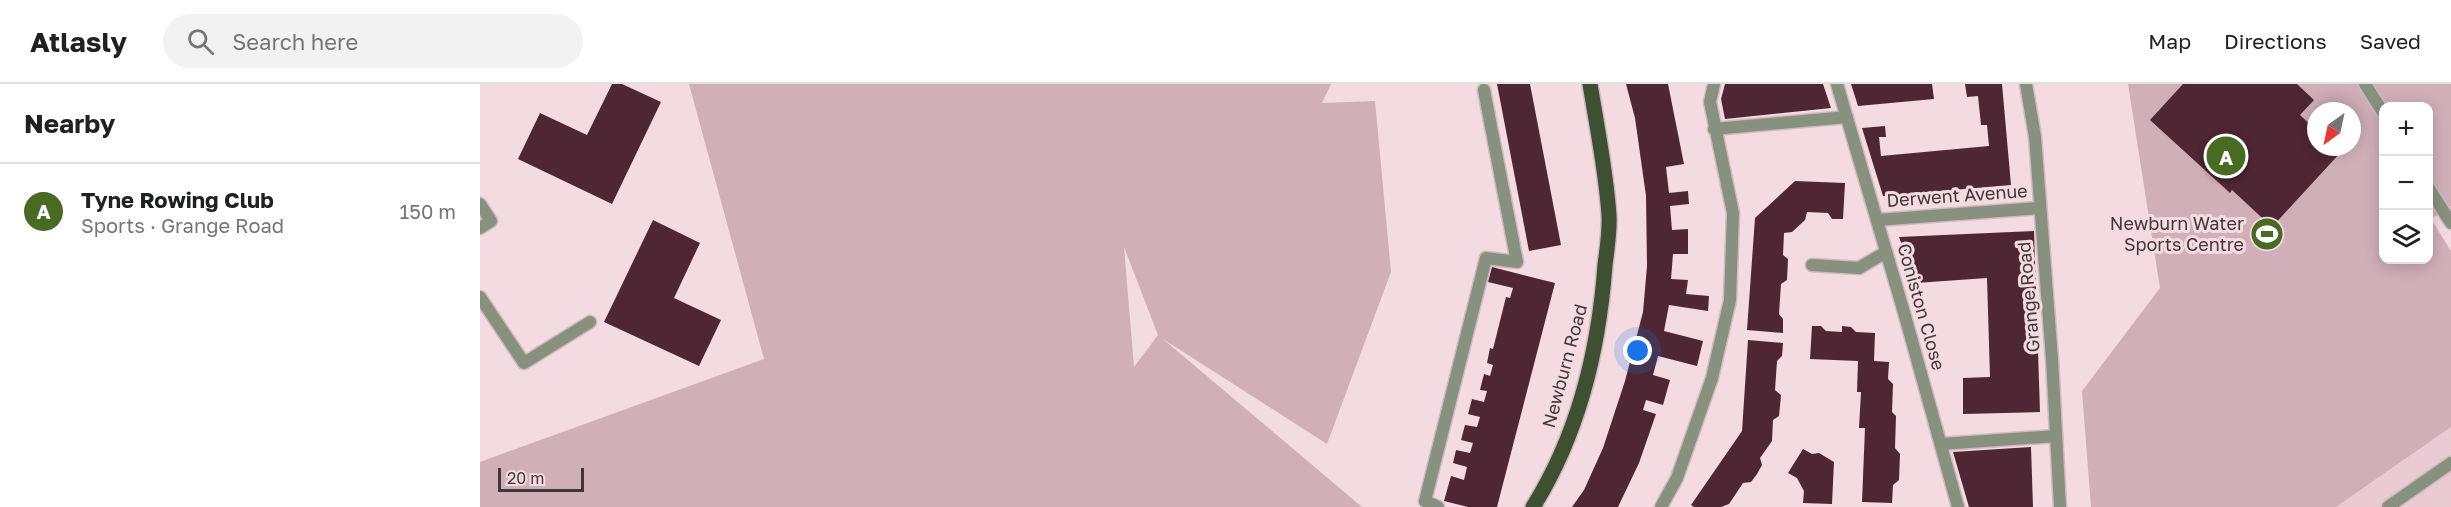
<!DOCTYPE html>
<html lang="en">
<head>
<meta charset="utf-8">
<style>
  body { margin:0; font-family:"Golos Text",sans-serif; background:#f2f2f2; color:#202124 }
  .controls { position:absolute; right:18px; top:18px; display:grid; overflow:hidden; border-radius:12px; box-shadow:0 3px 15px #0003 }
  .controls button { width:54px; height:54px; display:grid; place-items:center; padding:0; border:0; border-bottom:2px solid #e0e0e0; background:#fff; color:#202124; font:30px sans-serif }
  .compass { position:absolute; left:1827px; top:18px; width:54px; height:54px; border-radius:50%; background:#fff; box-shadow:0 3px 15px #0003; rotate:213deg }
  .scale { position:absolute; left:18px; bottom:15px; width:86px; box-sizing:border-box; padding-left:6px; border:3px solid #403739; border-top:0; font-size:16px; line-height:21px; white-space:nowrap; color:#403739; -webkit-text-stroke:4px #f4dbe1; paint-order:stroke }
  .you { position:absolute; left:1158px; top:267px; width:21px; height:21px; margin:-15px; border:4px solid #fff; border-radius:50%; background:#1a73e8; box-shadow:0 0 0 9px #1a73e833 }
  .badge { display:grid; place-items:center; width:39px; height:39px; border-radius:50%; background:#486a22; color:#fff; font-size:20px; font-weight:700 }
  .pin { position:absolute; translate:-50% -50%; border:3px solid #fff; box-shadow:0 2px 6px #0006 }
  .list { margin:0; padding:0; list-style:none }
  h2 { display:flex; justify-content:space-between; align-items:center; height:78px; margin:0; padding:0 24px; font-size:26px }
  h2 small { font-size:20px; font-weight:400; color:#757577 }
  .list li { display:grid; grid-template-columns:39px 1fr auto; gap:18px; align-items:center; box-sizing:border-box; height:96px; padding:0 24px; border-top:2px solid #e0e0e0 }
  .list b { display:block; font-size:22px; white-space:nowrap }
  .list p { margin:0; font-size:20px; white-space:nowrap; color:#757577 }
  .list em { font-size:20px; font-style:normal; color:#757577 }
  .icon { flex:none; width:33px; height:33px; fill:none; stroke:currentColor; stroke-width:2; stroke-linecap:round; stroke-linejoin:round }
  .map { position:relative; flex:none; width:1971px; height:423px; overflow:hidden }
  header { display:flex; align-items:center; gap:36px; box-sizing:border-box; height:84px; padding:0 30px; background:#fff; border-bottom:2px solid #e0e0e0 }
  header strong { font-size:28px }
  nav { display:flex; gap:33px; margin-inline-start:auto; font-size:21px }
  .search { width:420px; height:54px; background:#f2f2f2; display:flex; align-items:center; gap:15px; box-sizing:border-box; padding:0 21px; border-radius:33px; color:#757577; font-size:22px }
  main { display:flex }
  aside { flex:1; background:#fff }
  .map>svg:first-child { display:block }
  .built { fill:#ebcbd3 }
  .green { fill:#d0afb8; fill-rule:evenodd }
  .building { fill:#4f2633 }
  .lines { fill:none; stroke-linecap:round; stroke-linejoin:round }
  .service-casing { stroke:#d0babf; stroke-width:15 }
  .pedestrian-casing { stroke:#d0babf; stroke-width:15 }
  .minor-casing { stroke:#d0babf; stroke-width:15 }
  .primary-casing { stroke:#d0babf; stroke-width:18 }
  .service { stroke:#889180; stroke-width:12 }
  .pedestrian { stroke:#889180; stroke-width:12 }
  .minor { stroke:#889180; stroke-width:12 }
  .primary { stroke:#3f4f31; stroke-width:15 }
  .labels { text-anchor:middle; stroke-width:6; stroke-linejoin:round; paint-order:stroke }
  .street-label { font-size:18px; fill:#403739; stroke:#f4dbe1 }
  .poi-label { font-size:18px; fill:#403739; stroke:#f4dbe1; text-anchor:end }
</style>
</head>
<body>
<header>
<strong>Atlasly</strong>
<div class="search"><svg class="icon" aria-label="search" viewBox="0 0 24 24"><circle cx="10" cy="10" r="6"/><path d="M15 15l6 6"/></svg>Search here</div>
<nav><a>Map</a><a>Directions</a><a>Saved</a></nav>
</header>
<main>
<aside>
<h2>Nearby<small></small></h2>
<ul class="list">
<li><span class="badge">A</span><div><b>Tyne Rowing Club</b><p>Sports · Grange Road</p></div><em>150 m</em></li>
</ul>
</aside>
<div class="map">
<svg width="1971" height="423" viewBox="0 0 1971 423">
  <rect width="100%" height="100%" fill="#f4dbe1"/>
  <path class="built" d="M1971,343V423H1856Z"/>
  <path class="green" d="M209,0H851L842,19L895,17L911,188L847,360L683,255L882,423H0V378L284,275ZM644,163L678,251L654,283Z
    M1648,0H1971V122L1951,135L1971,167V343L1856,423H1611L1602,307L1680,204ZM1904,22H1948V176H1904ZM1836,27H1872V63H1836Z"/>
  <path class="building" d="M132,0H142L181,18L132,120L38,75L60,29L107,51Z
    M1017,0H1050L1081,161L1049,167Z
    M1146,0H1188L1204,80L1186,83L1189,109L1208,107L1209,120L1190,122L1192,146L1208,145V170H1193L1191,195L1208,196L1206,210L1229,212L1228,227L1189,221L1184,247L1223,257L1217,282L1178,272L1173,291L1190,296L1183,321L1166,316L1163,326L1176,330L1159,379L1138,423H1092L1104,406L1123,364L1145,297L1163,228L1167,182L1166,112L1155,34Z
    M1245,0H1343L1351,24L1245,35L1241,15Z
    M1371,0H1452L1454,15L1378,22Z
    M1485,0H1522L1531,101L1403,112L1382,44L1405,42L1406,53H1399L1401,72L1509,62L1507,41H1501L1498,12L1487,13Z
    M1703,0H1817L1834,16L1820,31L1836,46V63H1855L1861,68L1792,143L1752,106L1750,109L1670,36Z
    M1315,97L1365,99L1363,135H1352L1348,129L1327,128L1325,136L1312,148L1304,149L1303,171L1308,175L1307,196L1301,200L1299,230L1303,235V249L1267,246L1275,134Z
    M173,136L220,159L194,214L241,236L219,282L124,238Z
    M1554,147L1560,328L1483,330V294L1510,293L1507,194L1436,199L1419,153Z
    M1012,183L1075,199L1017,423H988L964,417L971,392L984,396L987,383L973,379L976,366L990,369L993,359L981,356L985,341L997,343L1000,333L988,330L992,315L1004,318L1007,307L1000,306L1004,290L1010,292L1013,281L1007,279L1010,264L1013,265L1026,213L1030,214L1033,204L1008,198Z
    M1332,242H1341L1346,247L1362,248V242L1371,243L1376,248L1395,249L1394,277L1409,278L1408,295L1413,300L1412,328L1416,332L1415,364L1420,370L1419,396L1413,401L1412,419L1382,418L1385,344H1379L1381,308H1377L1378,277L1330,275Z
    M1268,256L1303,259L1302,272L1297,277L1295,306L1301,311L1299,332L1293,336L1292,357L1280,374L1282,381L1277,390L1271,398L1263,399L1249,420L1241,423H1214L1211,421L1262,347Z
    M1551,363L1553,423H1489L1473,368Z
    M1323,365L1332,370L1339,369L1354,378L1352,420L1323,419L1324,407L1317,394L1308,389Z"/>
  <g class="lines">
    <defs>
      <path id="service" d="M1885,0L1904,30
        M1948,103L1971,139
        M1332,181L1379,184L1406,168
        M0,213L44,279L110,238
        M958,423L945,417L1006,174L1037,178L1004,6
        M1908,423L1971,379"/>
      <path id="pedestrian" d="M1397,136L1559,124
        M1461,360L1576,352"/>
      <path id="minor" d="M1357,0L1425,232L1478,423
        M1546,0L1555,53L1572,275L1580,423
        M1234,45L1367,33
        M0,120L11,137L0,144
        M1181,423L1197,394L1232,294L1250,216L1253,129L1230,18L1234,0"/>
      <path id="primary" d="M1053,423C1098,351 1119,264 1125,181C1127,165 1130,147 1129,131C1126,87 1117,43 1110,0"/>
    </defs>
    <use href="#service" class="service-casing"/>
    <use href="#pedestrian" class="pedestrian-casing"/>
    <use href="#minor" class="minor-casing"/>
    <use href="#primary" class="primary-casing"/>
    <use href="#service" class="service"/>
    <use href="#pedestrian" class="pedestrian"/>
    <use href="#minor" class="minor"/>
    <use href="#primary" class="primary"/>
  </g>
  <defs>
    <symbol id="stadium-disc" viewBox="-11 -11 22 22"><circle r="9.5" fill="#486a22" stroke="#f4dbe1"/><path d="M0-5a6.5 5 0 1 0 0 10a6.5 5 0 1 0 0-10ZM-3.5-1.8h7v3.6h-7Z" fill="#fff"/></symbol>
  </defs>
  <g fill-rule="evenodd">
    <use href="#stadium-disc" x="1768" y="131" width="38" height="38"/>
  </g>
  <g class="labels">
    <g class="street-label">
      <text transform="translate(1477 112) rotate(-4)" y="6">Derwent Avenue</text>
      <text transform="translate(1549 213) rotate(-95)" y="6">Grange Road</text>
      <text transform="translate(1441 223) rotate(74)" y="6">Coniston Close</text>
      <text transform="translate(1085 282) rotate(-75)" y="6">Newburn Road</text>
    </g>
    <g class="poi-label">
      <text x="1764" y="146">Newburn Water<tspan x="1764" dy="21">Sports Centre</tspan></text>
    </g>
  </g>
</svg>
<div class="controls">
<button>+</button>
<button>−</button>
<button><svg class="icon" aria-label="layers" viewBox="0 0 24 24"><path d="M12 4l9 5-9 5-9-5zM3 14l9 5 9-5"/></svg></button>
</div>
<svg class="compass" viewBox="-18 -18 36 36"><path d="M0-13l5 13h-10z" fill="#e53935"/><path d="M0 13l5-13h-10z" fill="#757577"/></svg>
<div class="scale">20 m</div>
<div class="you"></div>
<div class="pin badge" style="left:1746px;top:72px">A</div>
</div>
</main>
</body>
</html>
